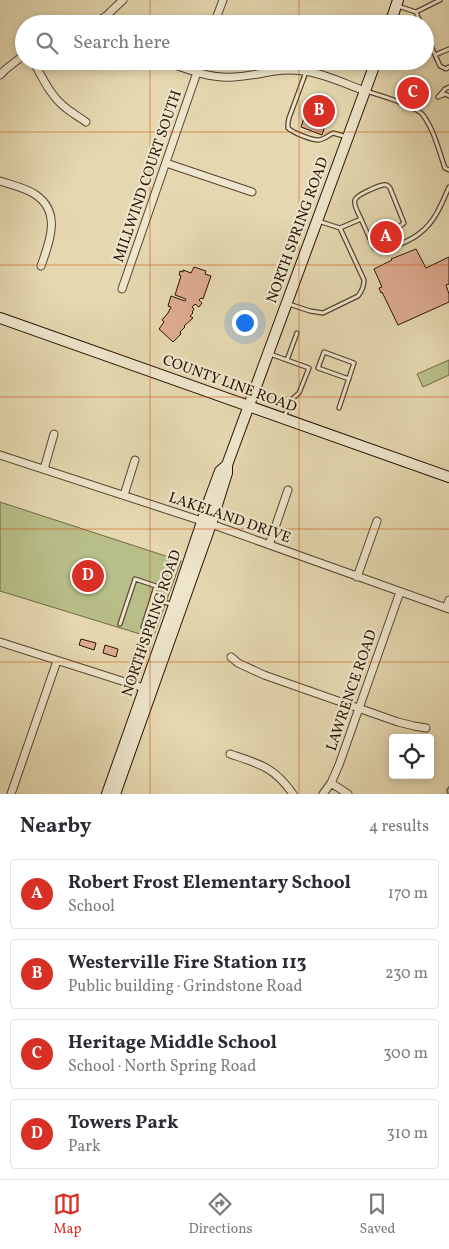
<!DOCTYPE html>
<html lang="en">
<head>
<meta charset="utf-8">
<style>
  body { margin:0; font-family:Vollkorn,serif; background:#f7f7f7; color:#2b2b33 }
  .controls { position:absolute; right:15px; bottom:15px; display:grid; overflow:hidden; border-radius:5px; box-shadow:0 2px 8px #0003 }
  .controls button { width:45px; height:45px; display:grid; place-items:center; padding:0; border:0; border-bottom:1px solid #e1e1e2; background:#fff; color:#2b2b33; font:25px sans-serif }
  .you { position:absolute; left:244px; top:322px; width:18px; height:18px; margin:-12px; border:4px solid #fff; border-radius:50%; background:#1a73e8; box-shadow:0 0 0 8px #1a73e833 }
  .badge { display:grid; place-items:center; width:32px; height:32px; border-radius:50%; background:#d93025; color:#fff; font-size:16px; font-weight:700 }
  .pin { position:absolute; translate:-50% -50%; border:2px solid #fff; box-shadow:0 1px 5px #0006 }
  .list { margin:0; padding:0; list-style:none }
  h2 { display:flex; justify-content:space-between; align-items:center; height:65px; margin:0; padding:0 20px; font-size:21px }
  h2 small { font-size:16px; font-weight:400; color:#7c7c81 }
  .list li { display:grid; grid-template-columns:32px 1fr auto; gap:15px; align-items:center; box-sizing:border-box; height:70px; margin:0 10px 10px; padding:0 10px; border:1px solid #e1e1e2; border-radius:5px }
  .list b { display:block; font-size:19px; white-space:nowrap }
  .list p { margin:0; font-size:16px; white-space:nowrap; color:#7c7c81 }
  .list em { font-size:16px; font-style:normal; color:#7c7c81 }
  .icon { flex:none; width:28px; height:28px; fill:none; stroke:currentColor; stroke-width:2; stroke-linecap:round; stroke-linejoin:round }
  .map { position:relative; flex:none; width:449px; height:794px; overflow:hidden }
  .search { position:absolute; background:#fff; box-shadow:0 2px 8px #0003; left:15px; right:15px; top:15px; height:55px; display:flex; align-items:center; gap:12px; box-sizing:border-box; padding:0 18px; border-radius:28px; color:#7c7c81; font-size:19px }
  .sheet { height:385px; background:#fff }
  nav { display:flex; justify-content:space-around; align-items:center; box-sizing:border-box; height:70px; border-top:1px solid #e1e1e2; background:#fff; font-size:14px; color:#7c7c81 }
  nav a { display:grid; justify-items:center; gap:2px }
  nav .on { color:#d93025 }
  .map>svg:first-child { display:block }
  .green { fill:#b8be88; stroke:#706846 }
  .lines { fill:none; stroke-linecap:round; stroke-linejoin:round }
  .stream { stroke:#6a776c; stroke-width:2 }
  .building { fill:#dfac92; stroke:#271305 }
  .service-casing { stroke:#564430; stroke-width:5.5 }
  .minor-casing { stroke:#564430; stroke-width:9 }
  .secondary-casing { stroke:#271305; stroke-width:12 }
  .service { stroke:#eee6cc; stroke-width:3 }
  .minor { stroke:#eee6cc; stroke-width:7 }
  .secondary { stroke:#eee6cc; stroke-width:10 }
  .grid { fill:none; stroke:#cb4e0b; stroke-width:1; stroke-opacity:0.55 }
  .labels { text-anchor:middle; stroke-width:4.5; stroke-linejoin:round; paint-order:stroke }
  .street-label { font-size:15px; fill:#271305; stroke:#eee6cc }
</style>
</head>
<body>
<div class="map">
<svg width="449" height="794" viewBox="0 0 449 794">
  <rect width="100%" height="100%" fill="#e5d8b0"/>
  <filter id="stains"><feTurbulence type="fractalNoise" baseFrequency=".004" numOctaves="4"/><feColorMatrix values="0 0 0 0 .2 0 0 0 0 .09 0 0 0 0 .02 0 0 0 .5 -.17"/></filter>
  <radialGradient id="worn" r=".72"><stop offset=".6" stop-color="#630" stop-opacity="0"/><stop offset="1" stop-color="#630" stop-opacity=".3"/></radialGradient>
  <path class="green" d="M449,360V375L423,387L417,374Z
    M0,502L181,561L153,638L0,591Z"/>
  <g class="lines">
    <path class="stream" d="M448,794L447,790L449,787"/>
  </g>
  <path class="building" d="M318,93L327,97L328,98L324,104L334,107L328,123L326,122L322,135L301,127L310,99L315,100L316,94H317Z
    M416,249L426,268L449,257V284L446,285L449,294V302L398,325L382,292L381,293L379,288L382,287L374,269L392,260L391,259Z
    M194,267L206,271L205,274L211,276L203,299L201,298L199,300L202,303L199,307L195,304L192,307L194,309L192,312L193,313L190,316L193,318L184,326L185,327L180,332L181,334L173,342L159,329L164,322L162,320L168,313L171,307L168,306L171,296L185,301L186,299L175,295L181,276L179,275L180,271L183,272V270L191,273Z
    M81,639L96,643L94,650L79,645Z
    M137,644L144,647L138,662L131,660Z
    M105,645L118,649L116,657L103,653Z"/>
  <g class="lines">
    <defs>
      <path id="service" d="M398,6L416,12L421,24
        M416,12L440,0
        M425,33L440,66L446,69L449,67
        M435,55L449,49
        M306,72L289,118L288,123V128C293,133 312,140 318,140C324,140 329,135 333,133L347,137
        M449,87L445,89L438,97L445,94L449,96
        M366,91C379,95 415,105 423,115C434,130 439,151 445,168L449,170
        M361,219C359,214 353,205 355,200C356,195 378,186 383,185C387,184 387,185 390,188L404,223L392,232L391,235L395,246
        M340,228L361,219L374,248L381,251C394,247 409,242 420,233C435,222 442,203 449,187
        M289,304L310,311L323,313L358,296C362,291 364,287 364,280L340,228L318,221
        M270,354L309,368L299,393L290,401L284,418
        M287,360L297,333
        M339,408L354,363L324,352L318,368L349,379
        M120,624L135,579L156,586L152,599
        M143,627L152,599L171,604"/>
      <path id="minor" d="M106,16L112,24
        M93,24L106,16L123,0
        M214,24L223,0
        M33,61C42,77 51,97 66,108C72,113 79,117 86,122
        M164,61C186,69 210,79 234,77C258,76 279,67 303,71C324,73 345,84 365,91
        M0,75L6,69L24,55
        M166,163L252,192
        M0,181C12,185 26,188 36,195C62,213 49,243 41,266
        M122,289L201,61
        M0,455L211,524L449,609
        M44,469L54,434
        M124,495L135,460
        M269,545L288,490
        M357,577L377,521
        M446,608L449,600
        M0,642L147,689
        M231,657L238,663L264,675L398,722L414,726L426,728
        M230,754C260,764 274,767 293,794
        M331,783L348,794
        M11,794L57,661
        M323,794L331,783L339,765L400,592"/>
      <path id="secondary" d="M390,24L398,0
        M0,318L449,477
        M107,794L174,605L210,498L220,471L227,465
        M115,794L211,524L227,473V465L376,61"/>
    </defs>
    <use href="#service" class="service-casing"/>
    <use href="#minor" class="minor-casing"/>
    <use href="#secondary" class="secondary-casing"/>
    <use href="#service" class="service"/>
    <use href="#minor" class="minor"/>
    <use href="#secondary" class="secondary"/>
  </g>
  <path class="grid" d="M150,0V24M299,0V24M150,61V794M299,61V794M0,132H449M0,265H449M0,397H449M0,529H449M0,662H449"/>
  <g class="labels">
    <g class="street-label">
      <text transform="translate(147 176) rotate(-71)" y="5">MILLWIND COURT SOUTH</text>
      <text transform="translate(297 230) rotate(-70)" y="5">NORTH SPRING ROAD</text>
      <text transform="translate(230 383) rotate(20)" y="5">COUNTY LINE ROAD</text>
      <text transform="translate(230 517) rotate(19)" y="5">LAKELAND DRIVE</text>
      <text transform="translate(151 623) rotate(-71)" y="5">NORTH SPRING ROAD</text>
      <text transform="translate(351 690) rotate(-71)" y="5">LAWRENCE ROAD</text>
    </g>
  </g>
  <rect width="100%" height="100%" filter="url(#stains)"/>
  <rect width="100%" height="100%" fill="url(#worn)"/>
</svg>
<div class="controls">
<button><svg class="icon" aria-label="locate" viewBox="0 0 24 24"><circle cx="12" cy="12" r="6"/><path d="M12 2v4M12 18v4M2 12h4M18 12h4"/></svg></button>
</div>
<div class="you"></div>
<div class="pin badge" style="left:386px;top:237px">A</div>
<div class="pin badge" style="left:319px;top:111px">B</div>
<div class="pin badge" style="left:413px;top:93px">C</div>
<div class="pin badge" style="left:88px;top:576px">D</div>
<div class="search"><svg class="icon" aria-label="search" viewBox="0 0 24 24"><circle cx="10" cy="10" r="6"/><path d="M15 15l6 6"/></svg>Search here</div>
</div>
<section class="sheet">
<h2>Nearby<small>4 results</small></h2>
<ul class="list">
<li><span class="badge">A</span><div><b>Robert Frost Elementary School</b><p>School</p></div><em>170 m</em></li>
<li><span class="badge">B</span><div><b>Westerville Fire Station 113</b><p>Public building · Grindstone Road</p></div><em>230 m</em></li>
<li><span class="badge">C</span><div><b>Heritage Middle School</b><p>School · North Spring Road</p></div><em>300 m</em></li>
<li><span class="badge">D</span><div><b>Towers Park</b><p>Park</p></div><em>310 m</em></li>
</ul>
</section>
<nav>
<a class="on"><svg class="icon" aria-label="map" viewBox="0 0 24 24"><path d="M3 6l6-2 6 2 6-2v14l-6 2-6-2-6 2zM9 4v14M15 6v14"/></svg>Map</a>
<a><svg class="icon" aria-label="directions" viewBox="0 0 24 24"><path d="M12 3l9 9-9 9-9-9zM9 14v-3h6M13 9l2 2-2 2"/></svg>Directions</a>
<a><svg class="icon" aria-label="saved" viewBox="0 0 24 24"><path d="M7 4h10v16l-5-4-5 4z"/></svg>Saved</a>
</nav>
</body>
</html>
